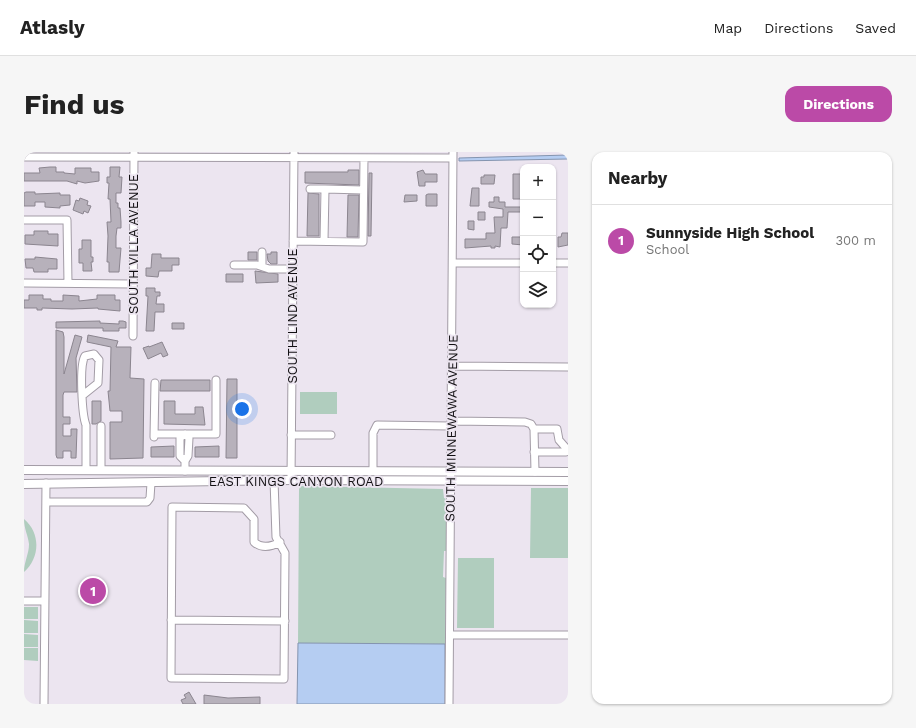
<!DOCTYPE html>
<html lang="en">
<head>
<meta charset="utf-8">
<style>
  body { margin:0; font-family:"Work Sans",sans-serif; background:#f6f6f6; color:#222 }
  .controls { position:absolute; right:12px; top:12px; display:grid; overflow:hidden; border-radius:8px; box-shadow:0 1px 3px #0004 }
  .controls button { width:36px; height:36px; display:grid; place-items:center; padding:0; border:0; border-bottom:1px solid #e0e0e0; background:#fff; color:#222; font:20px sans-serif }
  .you { position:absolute; left:218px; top:257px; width:14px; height:14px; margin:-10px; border:3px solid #fff; border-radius:50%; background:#1a73e8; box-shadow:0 0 0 6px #1a73e833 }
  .badge { display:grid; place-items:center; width:26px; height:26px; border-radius:50%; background:#bb4aa7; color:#fff; font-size:13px; font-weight:700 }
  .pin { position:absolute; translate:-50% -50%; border:2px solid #fff; box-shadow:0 1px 4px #0006 }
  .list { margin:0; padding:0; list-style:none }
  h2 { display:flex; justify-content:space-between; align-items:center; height:52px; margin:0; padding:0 16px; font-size:17px }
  h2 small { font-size:13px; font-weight:400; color:#767676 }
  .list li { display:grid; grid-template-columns:26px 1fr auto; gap:12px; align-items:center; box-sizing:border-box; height:72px; padding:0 16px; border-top:1px solid #e0e0e0 }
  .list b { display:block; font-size:15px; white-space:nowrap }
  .list p { margin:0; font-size:13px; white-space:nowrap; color:#767676 }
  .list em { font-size:13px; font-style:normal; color:#767676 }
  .icon { flex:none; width:22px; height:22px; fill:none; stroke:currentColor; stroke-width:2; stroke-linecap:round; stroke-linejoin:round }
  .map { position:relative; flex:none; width:544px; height:552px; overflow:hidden; border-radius:12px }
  header { display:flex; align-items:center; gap:24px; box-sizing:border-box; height:56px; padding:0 20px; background:#fff; border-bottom:1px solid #e0e0e0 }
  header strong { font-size:19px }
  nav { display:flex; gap:22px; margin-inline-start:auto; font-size:14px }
  .intro { display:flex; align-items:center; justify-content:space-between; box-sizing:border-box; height:96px; padding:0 24px }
  h1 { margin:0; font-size:28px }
  .button { padding:10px 18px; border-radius:12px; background:#bb4aa7; color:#fff; font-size:14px; font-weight:700 }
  main { display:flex; gap:24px; padding:0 24px }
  aside { flex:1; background:#fff; border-radius:12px; box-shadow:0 1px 3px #0004 }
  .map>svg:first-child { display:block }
  .green { fill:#b0cdbe }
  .water { fill:#b5cdf2; stroke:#8494af }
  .building { fill:#b7b1bb; stroke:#8b858f }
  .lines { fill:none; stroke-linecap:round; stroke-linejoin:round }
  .minor-casing { stroke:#a39ca6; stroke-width:9 }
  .major-casing { stroke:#a39ca6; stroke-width:10 }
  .minor { stroke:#fff; stroke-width:7 }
  .major { stroke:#fff; stroke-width:8 }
  .labels { text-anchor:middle; stroke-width:3.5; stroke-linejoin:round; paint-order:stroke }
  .street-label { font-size:13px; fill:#110f12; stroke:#ece5f0 }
</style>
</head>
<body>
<header>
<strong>Atlasly</strong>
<nav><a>Map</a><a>Directions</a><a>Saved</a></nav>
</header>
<div class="intro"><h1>Find us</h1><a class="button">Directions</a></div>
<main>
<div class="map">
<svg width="544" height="552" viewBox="0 0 544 552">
  <rect width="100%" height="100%" fill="#ece5f0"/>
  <path class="green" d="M276,240H313V262H276Z
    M277,334L419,337L420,346L422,347V399H420L419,425L422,426L421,492L274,491L275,337Z
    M507,336H544V406H506Z
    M0,367C17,381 16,406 0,420C0,410 5,402 5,392C4,383 0,377 0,367Z
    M434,406H470V476H433Z
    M0,455H14V467H0Z
    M0,468L14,469V481H0Z
    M0,482L14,483V495H0Z
    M0,496H14V509L0,508Z"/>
  <path class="water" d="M544,3V7L435,9V6Z
    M274,491L421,492V552H273Z"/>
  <path class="building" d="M26,15H32V20H40V21L51,22V16H67V20H75V29L61,31L53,29V32L43,29H0V21H16L15,16Z
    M86,15H96L95,25H98L97,41H92V51H94V56H96L97,70V76H93L92,84V96H97L95,120H85V110H83L84,84L83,70H87L86,47H84L85,31H83V25H86Z
    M324,18H335V33L281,31V20H324Z
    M399,18L401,22H413V30H401V34H395L393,20Z
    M345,21H348L347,84H344Z
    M489,22H499V47H489Z
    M460,23H471L470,32H457V25H460Z
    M448,36H455V54H446Z
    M2,40H11V42L36,41V43H46V53L36,54V56L21,55V50H11V54H0V41Z
    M284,41L295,42V84H283Z
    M404,42H413V54H402V43Z
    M324,43H335L334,85H323Z
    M381,43H393V49L380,50Z
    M470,45H475V50H481V55H497V60H484L483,76H477L476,95L471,94V96H467V94L441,96V87H462V81H471L470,65H479V57L465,55V50H470Z
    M56,46L64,49L63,53L67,54L64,61L60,59L59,62L49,58L52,48L55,49Z
    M454,60H461V68H454Z
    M444,69H450V78L444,77Z
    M10,79H24V82H34V94L1,92V83H10Z
    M538,81H544V93L534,95V85H537Z
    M488,85H499V93L488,92Z
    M58,88H67V105H69V110H67L68,119H59V111H55V97H58Z
    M224,100H233V108H224Z
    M247,100H253V112H247L244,109L243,102H247Z
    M128,102H137V106H155V113H148V119H135L134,125L122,124V116H127Z
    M11,105L33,107V117H24V120H10L9,116H2L1,107H11Z
    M231,119L254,122V130L232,131Z
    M202,122H219V130H202Z
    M122,136H131V140H136V144H133L132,152H140V160H131L130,179H122L124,144H122Z
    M5,143H19V147H27V149H39V143L55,144V149L73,147V143H91V148H96V159L74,157V156L48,157L18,156V158H13V156H0V148H5Z
    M76,169V171L95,172V169H99L102,170V176H95V179H79V176H32V170Z
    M148,171H160V177H148Z
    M32,178L39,180L40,185V222L51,183L58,185L52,206L53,240H40L39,243V265H46V272H39V284H47V277H53L52,306H47V299H39V306H33L32,303Z
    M64,183L94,189L92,195H107L106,226L120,227L119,306L86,307V270H98V259H86L84,239H86L87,195L63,190Z
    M138,190L144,203L139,205L137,201L124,207L119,196L125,194V195Z
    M203,227H213V306H202Z
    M137,228H186V239H136Z
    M68,249H77V269L72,272H68Z
    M140,249H151V262H171V255H179L181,273L140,272Z
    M150,294V305H127V295Z
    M195,294V305H171V295Z
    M165,540L172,552H159L157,548L162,546L160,543Z
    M180,543L204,546L236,545V552H180Z"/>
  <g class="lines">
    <defs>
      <path id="minor" d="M0,5L429,6
        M286,37H301
        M0,68H43L44,131
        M269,89L339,90L340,6
        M300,89L301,37L339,38
        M429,111H499
        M529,111H544
        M210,113H233L245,117H269
        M238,114V100
        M0,131L108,132
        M109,184L110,0
        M428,214L544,215
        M59,243L74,231L75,208L70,202L61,204C55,213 58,263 62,273V318
        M427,269L501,270L507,272L510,277L511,320
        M77,274V318
        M510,277H533L535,288L542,296V300H510
        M130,282H192V228
        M267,283H307
        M130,285L131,231
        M161,309L156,304V286L161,282L165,286L164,304L161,309V319
        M349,319V281L353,273L426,274
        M250,328L252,385L261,401L260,527L147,526L148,355L220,356L230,367V390C238,397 247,395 256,390
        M267,328L270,0
        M22,350H123L126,346L127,331
        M0,449H21
        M147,468L261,469
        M426,483H544
        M20,552L22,331
        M425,552L429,0"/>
      <path id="major" d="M0,318L544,320
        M0,332L267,328L544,329"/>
    </defs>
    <use href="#minor" class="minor-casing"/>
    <use href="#major" class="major-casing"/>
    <use href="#minor" class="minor"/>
    <use href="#major" class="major"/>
  </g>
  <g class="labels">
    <g class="street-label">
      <text transform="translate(109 92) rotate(-90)" y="5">SOUTH VILLA AVENUE</text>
      <text transform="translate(268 164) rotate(-90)" y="5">SOUTH LIND AVENUE</text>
      <text transform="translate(427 276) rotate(-89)" y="5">SOUTH MINNEWAWA AVENUE</text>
      <text x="272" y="334">EAST KINGS CANYON ROAD</text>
    </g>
  </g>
</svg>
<div class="controls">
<button>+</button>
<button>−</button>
<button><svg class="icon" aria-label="locate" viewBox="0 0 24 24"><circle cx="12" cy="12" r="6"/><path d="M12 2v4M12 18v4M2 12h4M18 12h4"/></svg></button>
<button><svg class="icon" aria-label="layers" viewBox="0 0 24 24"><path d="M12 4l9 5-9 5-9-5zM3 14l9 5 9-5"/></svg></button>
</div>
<div class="you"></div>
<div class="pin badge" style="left:69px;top:439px">1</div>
</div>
<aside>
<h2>Nearby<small></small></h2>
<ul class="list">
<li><span class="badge">1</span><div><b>Sunnyside High School</b><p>School</p></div><em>300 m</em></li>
</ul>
</aside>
</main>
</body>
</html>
